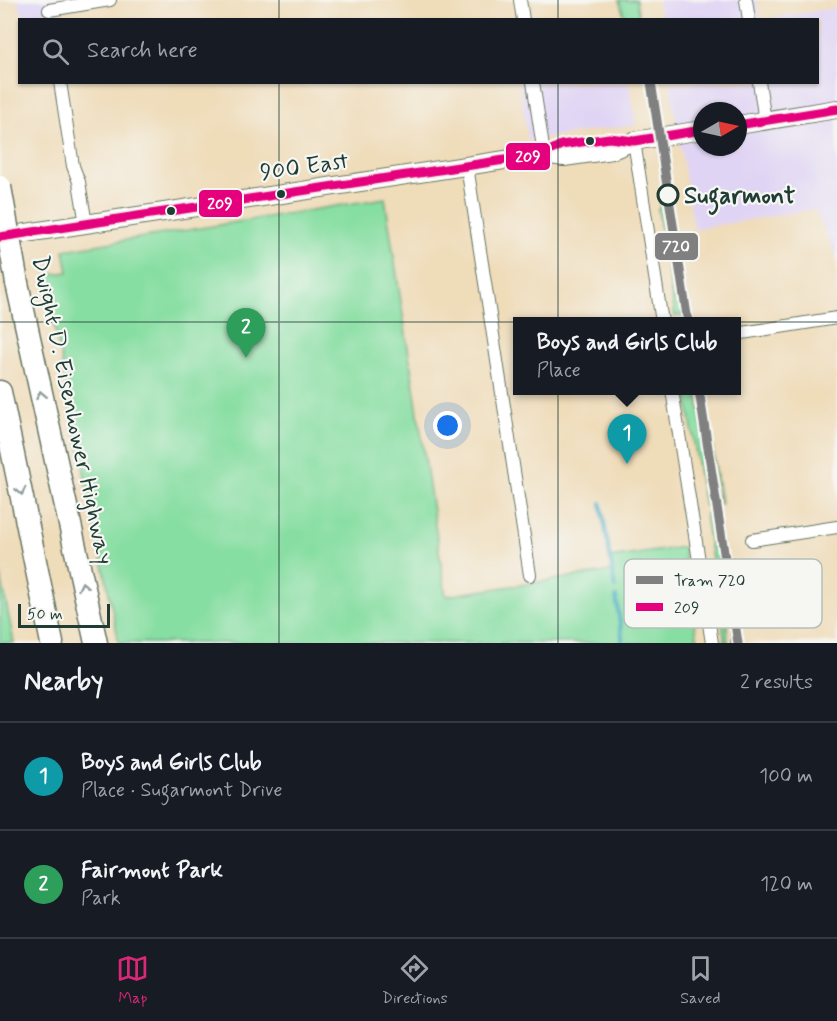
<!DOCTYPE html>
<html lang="en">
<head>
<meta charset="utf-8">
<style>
  body { margin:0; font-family:Mynerve,sans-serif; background:#242831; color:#f1f3f6 }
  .compass { position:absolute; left:693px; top:102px; width:54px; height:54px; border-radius:50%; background:#171b24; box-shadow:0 2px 4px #0004; rotate:81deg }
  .scale { position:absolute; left:18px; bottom:15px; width:92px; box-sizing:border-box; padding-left:6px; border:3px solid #1f3d34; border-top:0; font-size:16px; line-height:21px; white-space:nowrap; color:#1f3d34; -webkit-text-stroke:4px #f6f6f2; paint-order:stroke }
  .you { position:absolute; left:448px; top:426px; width:21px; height:21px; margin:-15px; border:4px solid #fff; border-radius:50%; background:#1a73e8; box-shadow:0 0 0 9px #1a73e833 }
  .badge { display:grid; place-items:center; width:39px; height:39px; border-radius:50%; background:#db2777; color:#fff; font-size:20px; font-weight:700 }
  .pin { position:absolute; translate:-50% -50px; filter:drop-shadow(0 2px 3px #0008) }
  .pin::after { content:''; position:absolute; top:32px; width:21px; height:18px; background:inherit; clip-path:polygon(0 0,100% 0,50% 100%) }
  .popup { position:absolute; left:513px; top:317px; width:228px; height:78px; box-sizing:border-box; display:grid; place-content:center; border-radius:0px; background:#171b24; filter:drop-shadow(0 2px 4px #0005); font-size:20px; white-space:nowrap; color:#9ea1a6 }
  .popup b { font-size:22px; color:#f1f3f6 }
  .popup::after { content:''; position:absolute; left:50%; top:100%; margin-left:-12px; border:12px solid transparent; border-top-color:#171b24 }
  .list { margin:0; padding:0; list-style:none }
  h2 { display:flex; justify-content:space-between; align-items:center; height:78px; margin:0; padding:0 24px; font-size:26px }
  h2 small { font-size:20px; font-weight:400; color:#9ea1a6 }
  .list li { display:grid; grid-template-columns:39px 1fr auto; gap:18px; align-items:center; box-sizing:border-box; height:108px; padding:0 24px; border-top:2px solid #363941 }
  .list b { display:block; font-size:22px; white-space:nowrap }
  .list p { margin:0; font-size:20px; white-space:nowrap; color:#9ea1a6 }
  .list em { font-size:20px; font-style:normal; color:#9ea1a6 }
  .icon { flex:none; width:33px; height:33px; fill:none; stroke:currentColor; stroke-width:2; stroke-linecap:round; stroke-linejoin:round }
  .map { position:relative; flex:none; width:837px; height:643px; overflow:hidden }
  .search { position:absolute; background:#171b24; box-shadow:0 2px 4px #0004; left:18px; right:18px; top:18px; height:66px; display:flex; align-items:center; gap:15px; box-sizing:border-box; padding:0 21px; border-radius:0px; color:#9ea1a6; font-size:22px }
  .sheet { height:294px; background:#171b24 }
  nav { display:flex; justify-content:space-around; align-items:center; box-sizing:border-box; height:84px; border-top:2px solid #363941; background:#171b24; font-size:16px; color:#9ea1a6 }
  nav a { display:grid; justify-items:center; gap:3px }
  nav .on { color:#db2777 }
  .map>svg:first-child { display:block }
  .built { fill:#e0d4f4; fill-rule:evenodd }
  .green { fill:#87dea2; stroke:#538e6b; stroke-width:1.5 }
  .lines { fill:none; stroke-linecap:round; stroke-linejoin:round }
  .stream { stroke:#3da9bc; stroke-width:4 }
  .street-casing { stroke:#687563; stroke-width:14 }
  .secondary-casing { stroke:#687563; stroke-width:20 }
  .highway-casing { stroke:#687563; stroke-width:25 }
  .street { stroke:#fff; stroke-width:12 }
  .secondary { stroke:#fff; stroke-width:18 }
  .highway { stroke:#fff; stroke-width:22 }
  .tram { stroke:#1f3d34; stroke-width:1.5 }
  .highway-bridge-casing { stroke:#687563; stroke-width:25; stroke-linecap:butt }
  .highway-bridge { stroke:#fff; stroke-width:22 }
  .bus-1-casing { stroke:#f6f6f2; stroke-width:14 }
  .bus-1 { stroke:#e5007d; stroke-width:9 }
  .tram-1-casing { stroke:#f6f6f2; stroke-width:14 }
  .tram-1 { stroke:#808080; stroke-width:9 }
  .oneway { stroke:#8f9e9a }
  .grid { fill:none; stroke:#1f3d34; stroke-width:1.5; stroke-opacity:0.55 }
  .bus-dot { fill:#1f3d34; stroke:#f6f6f2; stroke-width:2 }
  .stop-dot { fill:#f6f6f2; stroke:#1f3d34; stroke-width:3 }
  .labels { text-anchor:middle; stroke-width:4.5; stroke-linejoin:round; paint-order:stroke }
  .street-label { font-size:24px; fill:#1f3d34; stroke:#f6f6f2 }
  .stop-label { font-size:24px; font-weight:bold; fill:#1f3d34; stroke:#f6f6f2; text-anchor:start }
  .key { fill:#f6f6f2; stroke:#b6beb9; stroke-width:1.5 }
  .key-label { font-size:16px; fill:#1f3d34 }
  .line-badge { stroke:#f6f6f2; stroke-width:2 }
  .badge-label { font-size:16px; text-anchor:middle; font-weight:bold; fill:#fff }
</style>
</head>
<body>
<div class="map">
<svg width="837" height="643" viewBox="0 0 837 643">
  <rect width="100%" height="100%" fill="#f6f6f2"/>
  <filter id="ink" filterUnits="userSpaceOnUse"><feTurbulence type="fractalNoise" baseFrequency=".0167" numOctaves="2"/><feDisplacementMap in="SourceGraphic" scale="12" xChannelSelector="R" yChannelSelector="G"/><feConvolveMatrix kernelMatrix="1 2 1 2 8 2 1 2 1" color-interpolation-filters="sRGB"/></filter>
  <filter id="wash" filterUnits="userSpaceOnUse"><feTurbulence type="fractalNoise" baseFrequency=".008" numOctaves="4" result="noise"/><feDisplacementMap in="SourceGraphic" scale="24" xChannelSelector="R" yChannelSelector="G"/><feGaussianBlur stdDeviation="1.35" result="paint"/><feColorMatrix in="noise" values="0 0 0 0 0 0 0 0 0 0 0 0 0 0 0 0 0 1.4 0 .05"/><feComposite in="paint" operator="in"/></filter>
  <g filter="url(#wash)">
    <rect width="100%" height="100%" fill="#efdcb9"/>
    <path class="built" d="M17,0H58L61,19H24Z
      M658,0H757L760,19H661Z
      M837,8V258L815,209L694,229L670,83L818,82V20L763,19ZM702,111H738V147H702Z
      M519,83H629L636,125L528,140Z"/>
    <path class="green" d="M619,0H636L639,19H625Z
      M385,198L446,596L612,571L611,558L683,547L698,643H119L54,324L47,275L68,272L64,250Z
      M665,200L685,315L675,316L658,209L661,207L660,201Z
      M686,391H697L714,504L704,506Z
      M702,391H704L721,504H719Z
      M715,512L724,573L728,643H725L705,514Z
      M0,572L14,643H0Z"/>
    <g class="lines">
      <path class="stream" d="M601,503L615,587
        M616,597L622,636V643"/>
    </g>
  </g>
  <g filter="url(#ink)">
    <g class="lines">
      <defs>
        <path id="street" d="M520,0L523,20
          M746,0L749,20
          M49,10L110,0
          M60,82L73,166L79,182L86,224
          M533,82L544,154
          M759,82L765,121
          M634,141L662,322
          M467,166L530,575
          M736,334L837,318
          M672,390L712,643
          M752,540L837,527"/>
        <path id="secondary" d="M738,125L837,109
          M0,237L544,154L564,157L612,150L634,141L702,130"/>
        <path id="highway" d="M17,283L96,643
          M0,392L52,643"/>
      </defs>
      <use href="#street" class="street-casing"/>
      <use href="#secondary" class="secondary-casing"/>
      <use href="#highway" class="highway-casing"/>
      <use href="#street" class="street"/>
      <use href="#secondary" class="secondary"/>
      <use href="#highway" class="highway"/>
      <path class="tram" d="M727,570L731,643"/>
      <defs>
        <path id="highway-bridge" d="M0,187L17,283"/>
      </defs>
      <use href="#highway-bridge" class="highway-bridge-casing"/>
      <use href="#highway-bridge" class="highway-bridge"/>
      <defs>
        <path id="bus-1" d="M738,125L837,109
          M0,237L544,154L561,145L609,138L634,141L702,130"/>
      </defs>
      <use href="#bus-1" class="bus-1-casing"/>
      <use href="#bus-1" class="bus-1"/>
      <defs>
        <path id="tram-1" d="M651,82L688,322
          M699,390L738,643"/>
      </defs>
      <use href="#tram-1" class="tram-1-casing"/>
      <use href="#tram-1" class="tram-1"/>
    </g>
    <defs><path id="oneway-chevron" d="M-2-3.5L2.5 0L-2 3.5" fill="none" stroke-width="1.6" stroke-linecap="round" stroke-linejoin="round" transform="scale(1.5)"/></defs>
    <g class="oneway">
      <use href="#oneway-chevron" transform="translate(41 395) rotate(-102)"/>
      <use href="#oneway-chevron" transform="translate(21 491) rotate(78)"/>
      <use href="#oneway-chevron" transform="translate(83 586) rotate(-102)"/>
    </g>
  </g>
  <path class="grid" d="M279,0V20M558,0V20M279,82V643M558,82V643M0,322H837"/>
  <g class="bus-dot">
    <circle cx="590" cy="141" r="5"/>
    <circle cx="281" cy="194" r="5"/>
    <circle cx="171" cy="211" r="5"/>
  </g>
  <circle class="stop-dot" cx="668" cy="195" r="10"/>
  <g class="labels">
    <g class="street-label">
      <text transform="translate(304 166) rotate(-8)" y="8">900 East</text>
      <text transform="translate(73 410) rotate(78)" y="8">Dwight D. Eisenhower Highway</text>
    </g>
    <g class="stop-label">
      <text x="684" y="203">Sugarmont</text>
    </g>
  </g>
  <rect x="624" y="559" width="198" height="69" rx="9" class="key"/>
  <rect x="636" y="576" width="27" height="8" fill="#808080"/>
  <rect x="636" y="603" width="27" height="8" fill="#e5007d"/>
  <g class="key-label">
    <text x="674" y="586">Tram 720</text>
    <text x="674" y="613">209</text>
  </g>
  <g class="line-badge">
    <rect x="505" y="142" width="46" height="29" rx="6" fill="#e5007d"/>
    <rect x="198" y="189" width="45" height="29" rx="6" fill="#e5007d"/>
    <rect x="654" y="232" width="45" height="29" rx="6" fill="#808080"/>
  </g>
  <g class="badge-label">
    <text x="528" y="162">209</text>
    <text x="220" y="209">209</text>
    <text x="676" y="252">720</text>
  </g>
</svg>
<svg class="compass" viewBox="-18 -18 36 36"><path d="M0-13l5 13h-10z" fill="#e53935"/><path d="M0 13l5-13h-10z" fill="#9ea1a6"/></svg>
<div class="scale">50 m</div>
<div class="you"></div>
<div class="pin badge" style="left:627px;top:464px;background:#0f9aa8">1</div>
<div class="popup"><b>Boys and Girls Club</b>Place</div>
<div class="pin badge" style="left:246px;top:358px;background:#2e9e5b">2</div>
<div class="search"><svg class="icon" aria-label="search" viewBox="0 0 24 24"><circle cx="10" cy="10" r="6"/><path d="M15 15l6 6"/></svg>Search here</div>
</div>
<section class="sheet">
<h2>Nearby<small>2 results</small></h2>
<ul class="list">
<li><span class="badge" style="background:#0f9aa8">1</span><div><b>Boys and Girls Club</b><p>Place · Sugarmont Drive</p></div><em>100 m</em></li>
<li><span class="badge" style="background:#2e9e5b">2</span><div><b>Fairmont Park</b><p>Park</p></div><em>120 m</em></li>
</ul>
</section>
<nav>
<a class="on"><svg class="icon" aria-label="map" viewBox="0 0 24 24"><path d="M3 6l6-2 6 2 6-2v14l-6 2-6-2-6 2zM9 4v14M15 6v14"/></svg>Map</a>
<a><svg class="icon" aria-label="directions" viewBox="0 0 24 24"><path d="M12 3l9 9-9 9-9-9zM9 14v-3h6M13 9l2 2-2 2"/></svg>Directions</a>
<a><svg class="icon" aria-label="saved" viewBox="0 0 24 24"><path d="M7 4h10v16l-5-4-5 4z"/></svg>Saved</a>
</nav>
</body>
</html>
